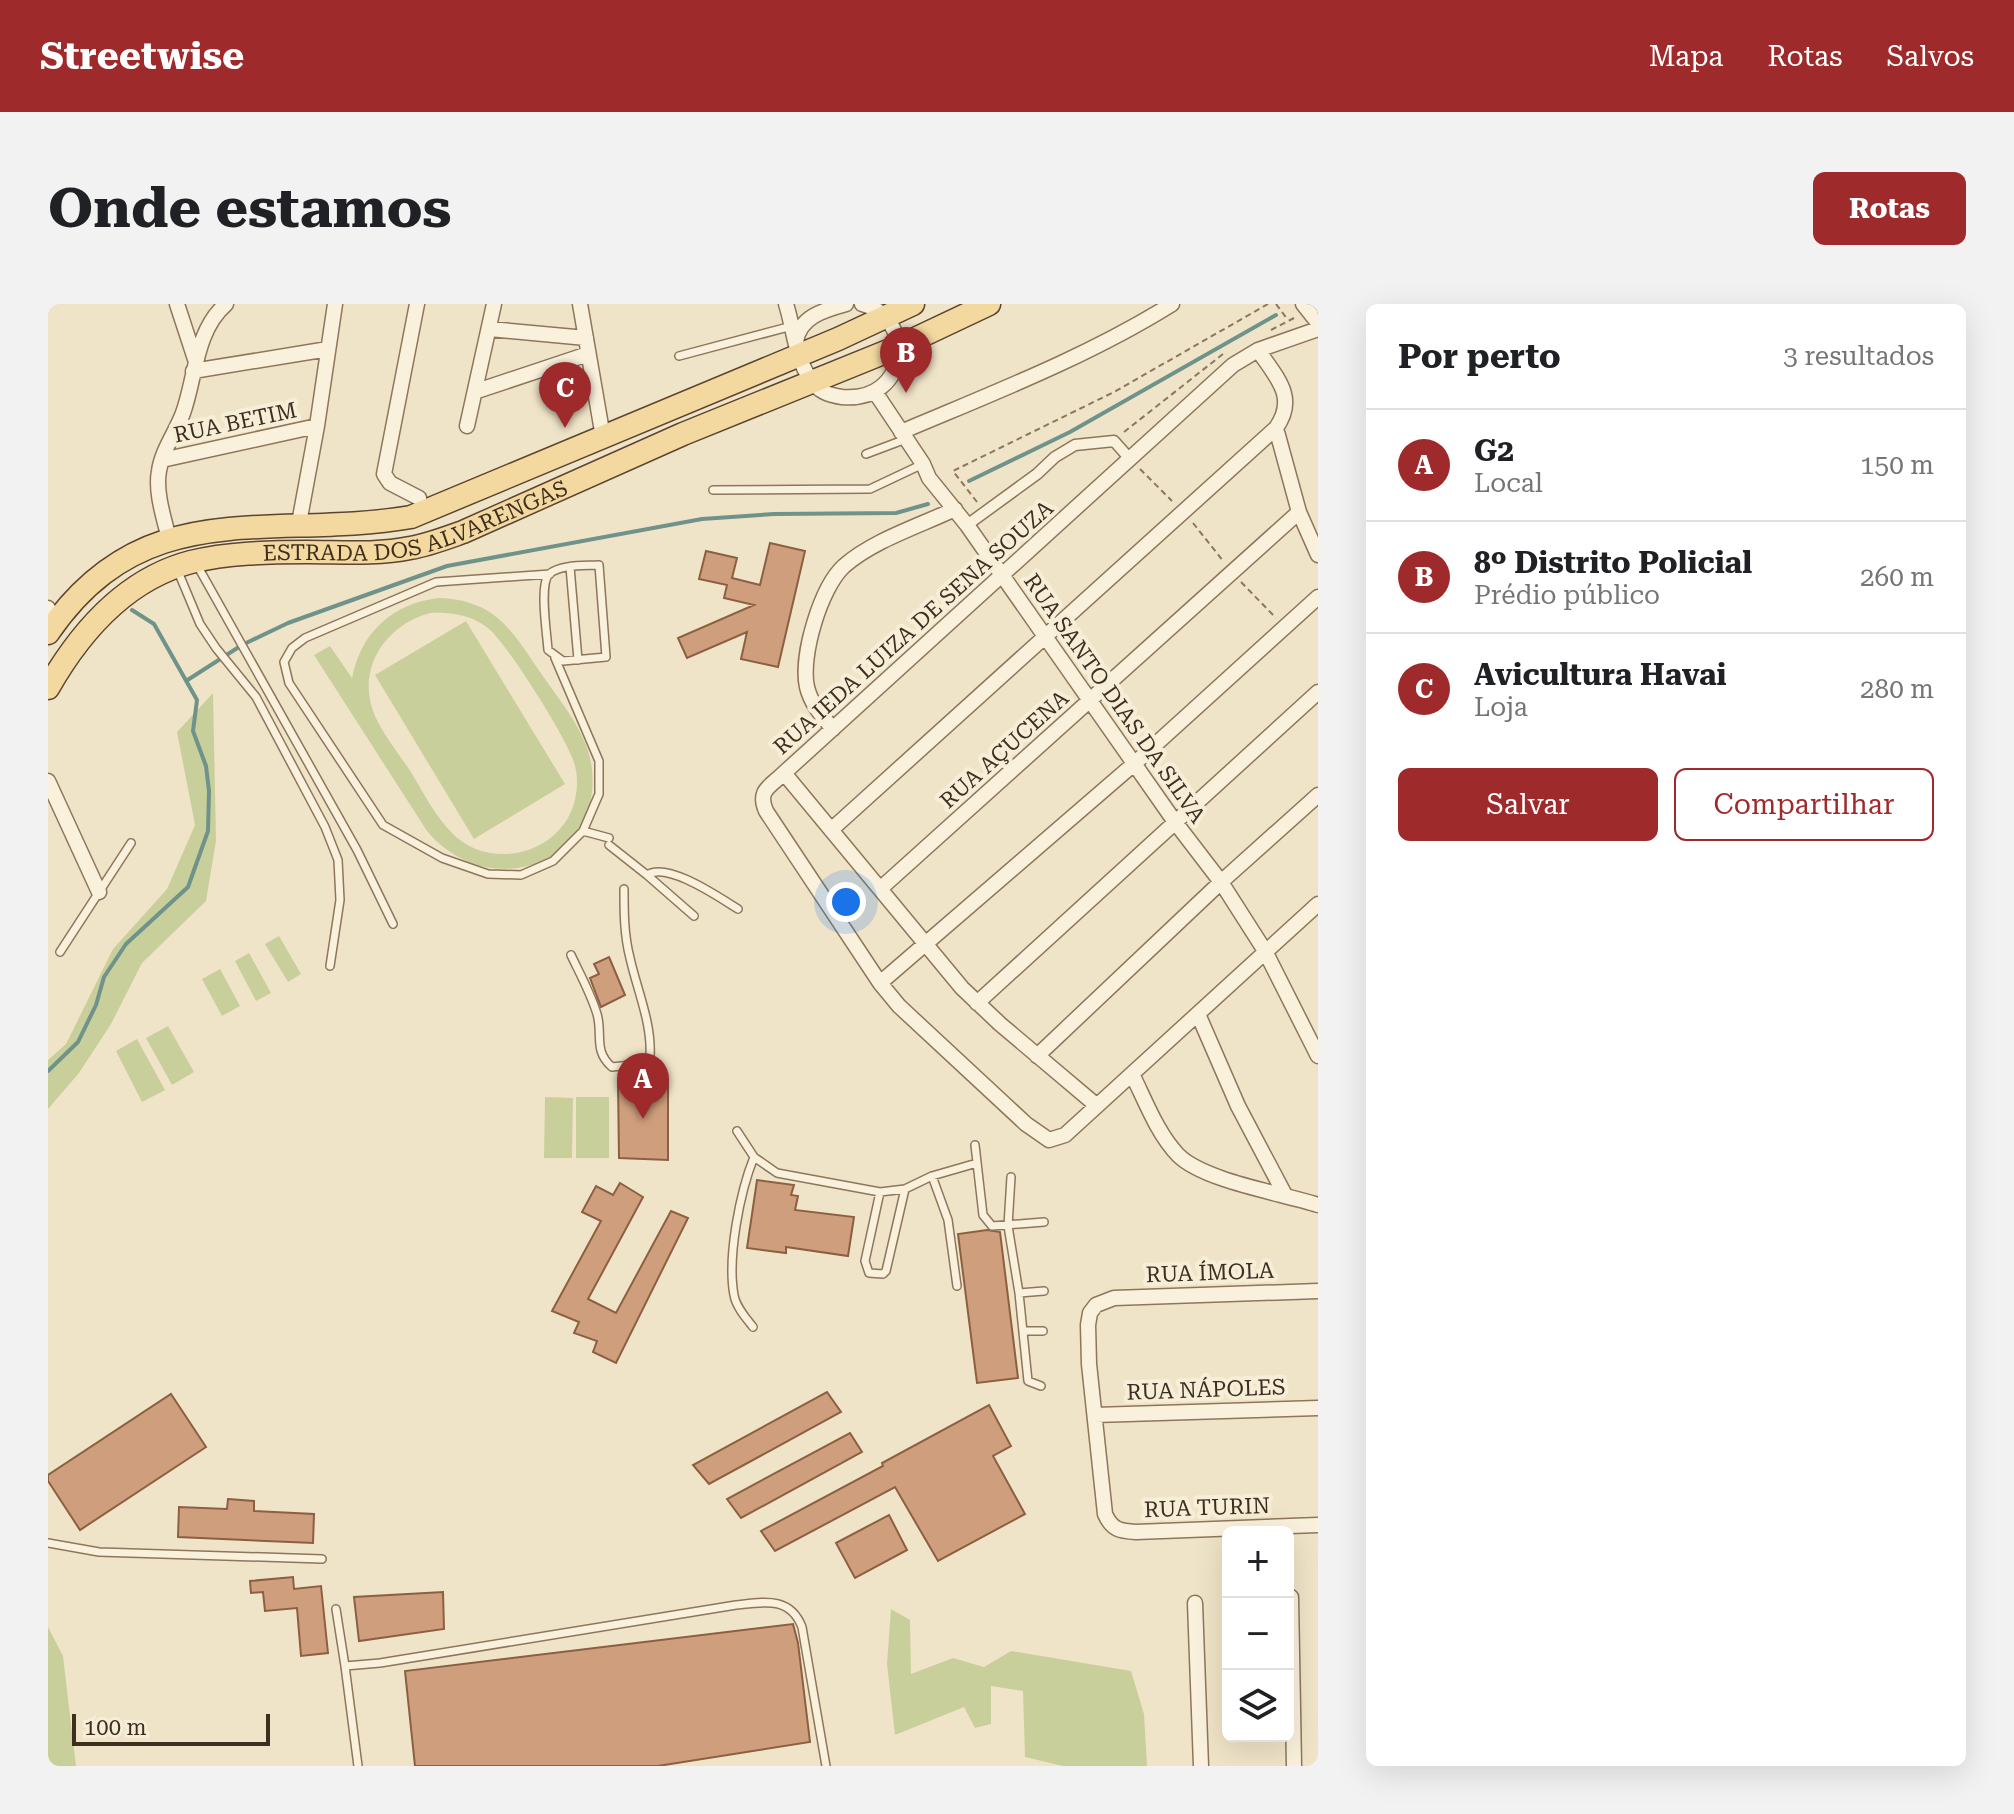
<!DOCTYPE html>
<html lang="pt">
<head>
<meta charset="utf-8">
<style>
  body { margin:0; font-family:"Roboto Serif",serif; background:#f2f2f2; color:#202124 }
  .controls { position:absolute; right:24px; bottom:24px; display:grid; overflow:hidden; border-radius:12px; box-shadow:0 8px 32px #0002 }
  .controls button { width:72px; height:72px; display:grid; place-items:center; padding:0; border:0; border-bottom:2px solid #e0e0e0; background:#fff; color:#202124; font:40px sans-serif }
  .scale { position:absolute; left:24px; bottom:20px; width:198px; box-sizing:border-box; padding-left:8px; border:4px solid #3d2e20; border-top:0; font-size:22px; line-height:28px; white-space:nowrap; color:#3d2e20; -webkit-text-stroke:6px #f7eed8; paint-order:stroke }
  .you { position:absolute; left:798px; top:598px; width:28px; height:28px; margin:-20px; border:6px solid #fff; border-radius:50%; background:#1a73e8; box-shadow:0 0 0 12px #1a73e833 }
  .badge { display:grid; place-items:center; width:52px; height:52px; border-radius:50%; background:#9e2a2b; color:#fff; font-size:26px; font-weight:700 }
  .pin { position:absolute; translate:-50% -66px; filter:drop-shadow(0 2px 4px #0008) }
  .pin::after { content:''; position:absolute; top:42px; width:28px; height:24px; background:inherit; clip-path:polygon(0 0,100% 0,50% 100%) }
  .list { margin:0; padding:0; list-style:none }
  h2 { display:flex; justify-content:space-between; align-items:center; height:104px; margin:0; padding:0 32px; font-size:34px }
  h2 small { font-size:26px; font-weight:400; color:#757577 }
  .list li { display:grid; grid-template-columns:52px 1fr auto; gap:24px; align-items:center; box-sizing:border-box; height:112px; padding:0 32px; border-top:2px solid #e0e0e0 }
  .list b { display:block; font-size:30px; white-space:nowrap }
  .list p { margin:0; font-size:26px; white-space:nowrap; color:#757577 }
  .list em { font-size:26px; font-style:normal; color:#757577 }
  .actions { display:flex; gap:16px; padding:24px 32px }
  .actions a { flex:1; padding:18px 0; border:2px solid #9e2a2b; border-radius:12px; text-align:center; font-size:28px; color:#9e2a2b }
  .actions .main { background:#9e2a2b; color:#fff }
  .icon { flex:none; width:44px; height:44px; fill:none; stroke:currentColor; stroke-width:2; stroke-linecap:round; stroke-linejoin:round }
  .map { position:relative; flex:none; width:1270px; height:1462px; overflow:hidden; border-radius:12px }
  header { display:flex; align-items:center; gap:48px; box-sizing:border-box; height:112px; padding:0 40px; background:#9e2a2b; color:#fff }
  header strong { font-size:38px }
  nav { display:flex; gap:44px; margin-inline-start:auto; font-size:28px }
  .intro { display:flex; align-items:center; justify-content:space-between; box-sizing:border-box; height:192px; padding:0 48px }
  h1 { margin:0; font-size:56px }
  .button { padding:20px 36px; border-radius:12px; background:#9e2a2b; color:#fff; font-size:28px; font-weight:700 }
  main { display:flex; gap:48px; padding:0 48px }
  aside { flex:1; background:#fff; border-radius:12px; box-shadow:0 8px 32px #0002 }
  .map>svg:first-child { display:block }
  .green { fill:#c9cf9b; fill-rule:evenodd }
  .lines { fill:none; stroke-linecap:round; stroke-linejoin:round }
  .stream { stroke:#6f938a; stroke-width:4 }
  .building { fill:#cf9f7d; stroke:#8d5f41; stroke-width:2 }
  .service-casing { stroke:#8d765c; stroke-width:10 }
  .pedestrian-casing { stroke:#8d765c; stroke-width:13 }
  .minor-casing { stroke:#8d765c; stroke-width:17 }
  .primary-casing { stroke:#5b4430; stroke-width:25 }
  .path { stroke:#8d765c; stroke-width:2; stroke-dasharray:6 4; stroke-linecap:butt }
  .service { stroke:#faf1dc; stroke-width:7 }
  .pedestrian { stroke:#faf1dc; stroke-width:10 }
  .minor { stroke:#faf1dc; stroke-width:14 }
  .primary { stroke:#f3d9a0; stroke-width:22 }
  .labels { text-anchor:middle; stroke-width:8; stroke-linejoin:round; paint-order:stroke }
  .street-label { font-size:22px; fill:#3d2e20; stroke:#f7eed8 }
</style>
</head>
<body>
<header>
<strong>Streetwise</strong>
<nav><a>Mapa</a><a>Rotas</a><a>Salvos</a></nav>
</header>
<div class="intro"><h1>Onde estamos</h1><a class="button">Rotas</a></div>
<main>
<div class="map">
<svg width="1270" height="1462" viewBox="0 0 1270 1462">
  <rect width="100%" height="100%" fill="#f0e4c8"/>
  <path class="green" d="M391,294C445,296 462,323 490,365C510,395 541,429 544,466C554,561 440,600 379,527L266,351L282,342L304,374C313,328 345,299 391,294ZM382,309C403,308 423,311 440,324C458,338 523,440 527,462C531,478 529,495 522,510C500,554 438,564 404,529C387,512 375,488 363,468C351,450 336,432 327,412C307,366 337,321 382,309Z
    M418,317L517,480L426,535L327,371Z
    M165,389L168,537L158,597L94,659L63,720L31,769L0,805V756L18,740L65,645L119,585L147,521L129,428Z
    M231,632L253,670L240,678L217,640Z
    M201,649L223,689L208,697L187,657Z
    M172,665L192,702L174,712L154,675Z
    M120,722L146,768L124,781L98,734Z
    M89,735L117,786L94,798L68,747Z
    M497,793L525,794L524,854H496Z
    M528,793H561V854H528Z
    M843,1305L862,1316L863,1370L905,1354L936,1363L963,1347L1083,1367L1096,1410L1099,1462H1015L977,1453L975,1387L943,1382V1420L927,1424L916,1403L847,1431L839,1360Z
    M0,1323L15,1352L28,1462H0Z"/>
  <g class="lines">
    <path class="stream" d="M921,177L1022,128L1228,11
      M138,377L194,341L240,319L399,262L654,215L726,210L848,209L880,200
      M0,767L30,738L48,701L56,673L78,640L140,583L160,527L161,487L158,462L145,427L149,396L106,320L84,306"/>
  </g>
  <path class="building" d="M722,239L757,247L730,363L693,355L699,328L639,354L630,334L706,301L676,294L679,281L651,275L658,247L689,254L684,274L712,281Z
    M561,653L577,691L553,703L542,674L551,670L546,660Z
    M620,776V856L571,854L570,777Z
    M709,876L746,881L743,891L750,892L747,906L806,913L800,952L738,943V949L699,944Z
    M572,879L595,893L540,995L568,1009L623,907L640,914L568,1059L545,1048L549,1037L526,1029L531,1018L504,1007L553,917L534,908L548,882L565,891Z
    M939,926L952,928L970,1074L929,1079L910,930Z
    M779,1088L793,1108L661,1180L645,1161Z
    M123,1090L158,1143L32,1226L0,1177V1171Z
    M941,1101L963,1142L945,1152L977,1210L890,1257L847,1183L727,1247L713,1227L835,1162L834,1159Z
    M802,1129L814,1148L693,1214L679,1195Z
    M180,1195L206,1197V1207L266,1210L265,1239L130,1233L131,1203L179,1205Z
    M841,1211L859,1246L807,1274L788,1239Z
    M245,1273L246,1285L273,1282L280,1349L253,1352L249,1304L217,1307L215,1288L203,1289L202,1277Z
    M395,1288L396,1325L311,1337L306,1293Z
    M745,1320L750,1339L762,1438L610,1462H367L357,1367Z"/>
  <g class="lines">
    <defs>
      <path id="service" d="M631,52L744,22
        M818,150L858,135
        M665,186L822,185L875,160
        M149,261L309,546L345,620
        M551,261L558,353L515,357L500,346C499,330 491,281 501,270C513,260 537,262 551,261Z
        M522,263L530,356
        M129,265L152,320L168,344L208,393L277,523L290,556L292,596L282,662
        M502,270L388,278L257,334L244,344L236,358L241,379L335,521L394,554L440,570L473,571L505,557L535,527L551,490V457L507,354
        M535,527L561,534
        M561,541L599,571
        M646,612L599,571C619,557 672,594 690,605
        M12,648L83,539
        M523,651C532,670 543,690 549,710C555,730 545,747 564,763L592,760L602,752C604,719 589,686 582,654C576,631 576,608 576,585
        M689,827L706,853L729,869L832,888L857,885L884,872L929,859
        M927,841L935,911L944,922L996,918
        M884,872L900,916L909,982
        M963,873L960,922L971,989L980,1077L993,1082
        M832,888L817,957L821,969L835,970L838,967L857,885
        M971,989L996,987
        M705,1023C698,1014 688,1003 686,991C679,953 692,888 706,853
        M975,1027H995
        M0,1239L51,1248L274,1255
        M288,1305L297,1362L332,1359L688,1301C716,1298 742,1292 754,1323L778,1462
        M297,1362L310,1462"/>
      <path id="pedestrian" d="M919,221L989,170L1007,153L1027,141L1066,137L1082,155"/>
      <path id="minor" d="M129,0L147,55
        M369,0L336,170L342,179L371,194
        M532,0L555,133
        M738,0C746,25 747,54 763,76C770,87 780,91 794,93C862,99 868,13 814,0
        M1255,0L1270,19
        M442,25L538,34
        M748,38C751,13 776,6 798,0
        M1210,46C1228,73 1250,93 1228,124L1251,208L1270,251
        M145,67L280,45
        M429,87L540,50
        M827,88L875,160L881,174L919,221L1127,518L1173,578L1217,647L1270,752
        M419,122L446,0
        M853,128C945,89 1039,53 1124,0
        M114,156L269,122
        M251,219L269,122L287,0
        M121,235C116,214 107,188 111,167C114,146 128,128 135,109C148,73 147,27 178,0
        M0,304L7,319
        M785,425C774,412 763,400 759,383C752,352 773,283 796,262C826,236 871,222 907,205
        M736,469C722,483 709,486 718,507L832,679L851,702L978,820L1001,836L1017,831L1270,600
        M0,477L51,588
        M783,526L1228,124
        M832,585L1251,208
        M832,679L1087,459L1270,293
        M929,699L1270,388
        M1150,710L1190,802L1237,891
        M989,752L1173,578L1270,491
        M1084,770C1097,796 1109,829 1130,851C1156,877 1233,889 1270,901
        M1048,801L952,720L914,684L736,469L1185,61L1210,46L1270,25
        M1270,987L1066,994L1048,1001L1042,1009L1040,1021L1041,1060L1057,1210C1064,1226 1072,1227 1088,1228L1270,1221
        M1047,1111L1270,1104
        M1243,1293L1246,1462
        M1147,1299L1153,1462"/>
      <g id="primary">
        <path d="M0,329C97,187 223,237 363,213L790,35L865,0"/>
        <path id="s1" d="M0,384C32,328 78,275 143,258C179,249 221,248 259,248C293,248 328,251 362,244C380,241 398,234 415,228L635,130L850,43L941,0"/>
      </g>
    </defs>
    <use href="#service" class="service-casing"/>
    <use href="#pedestrian" class="pedestrian-casing"/>
    <use href="#minor" class="minor-casing"/>
    <use href="#primary" class="primary-casing"/>
    <path class="path" d="M1228,0L1240,16
      M1223,26L1246,14
      M1076,128L1175,50
      M1092,165L1124,197
      M929,198L905,167L1066,88L1220,0
      M1145,219L1176,258
      M1193,278L1228,314"/>
    <use href="#service" class="service"/>
    <use href="#pedestrian" class="pedestrian"/>
    <use href="#minor" class="minor"/>
    <use href="#primary" class="primary"/>
  </g>
  <g class="labels">
    <g class="street-label">
      <text transform="translate(187 118) rotate(-12)" y="8">RUA BETIM</text>
      <text dy="8" stroke="none"><textPath href="#s1" startOffset="426">ESTRADA DOS ALVARENGAS</textPath></text>
      <text transform="translate(865 323) rotate(-42)" y="8">RUA IEDA LUIZA DE SENA SOUZA</text>
      <text transform="translate(1067 394) rotate(55)" y="8">RUA SANTO DIAS DA SILVA</text>
      <text transform="translate(956 445) rotate(-42)" y="8">RUA AÇUCENA</text>
      <text transform="translate(1162 968) rotate(-2)" y="8">RUA ÍMOLA</text>
      <text transform="translate(1158 1085) rotate(-2)" y="8">RUA NÁPOLES</text>
      <text transform="translate(1159 1203) rotate(-2)" y="8">RUA TURIN</text>
    </g>
  </g>
</svg>
<div class="controls">
<button>+</button>
<button>−</button>
<button><svg class="icon" aria-label="layers" viewBox="0 0 24 24"><path d="M12 4l9 5-9 5-9-5zM3 14l9 5 9-5"/></svg></button>
</div>
<div class="scale">100 m</div>
<div class="you"></div>
<div class="pin badge" style="left:595px;top:815px">A</div>
<div class="pin badge" style="left:858px;top:89px">B</div>
<div class="pin badge" style="left:517px;top:124px">C</div>
</div>
<aside>
<h2>Por perto<small>3 resultados</small></h2>
<ul class="list">
<li><span class="badge">A</span><div><b>G2</b><p>Local</p></div><em>150 m</em></li>
<li><span class="badge">B</span><div><b>8º Distrito Policial</b><p>Prédio público</p></div><em>260 m</em></li>
<li><span class="badge">C</span><div><b>Avicultura Havai</b><p>Loja</p></div><em>280 m</em></li>
</ul>
<div class="actions"><a class="main">Salvar</a><a>Compartilhar</a></div>
</aside>
</main>
</body>
</html>
